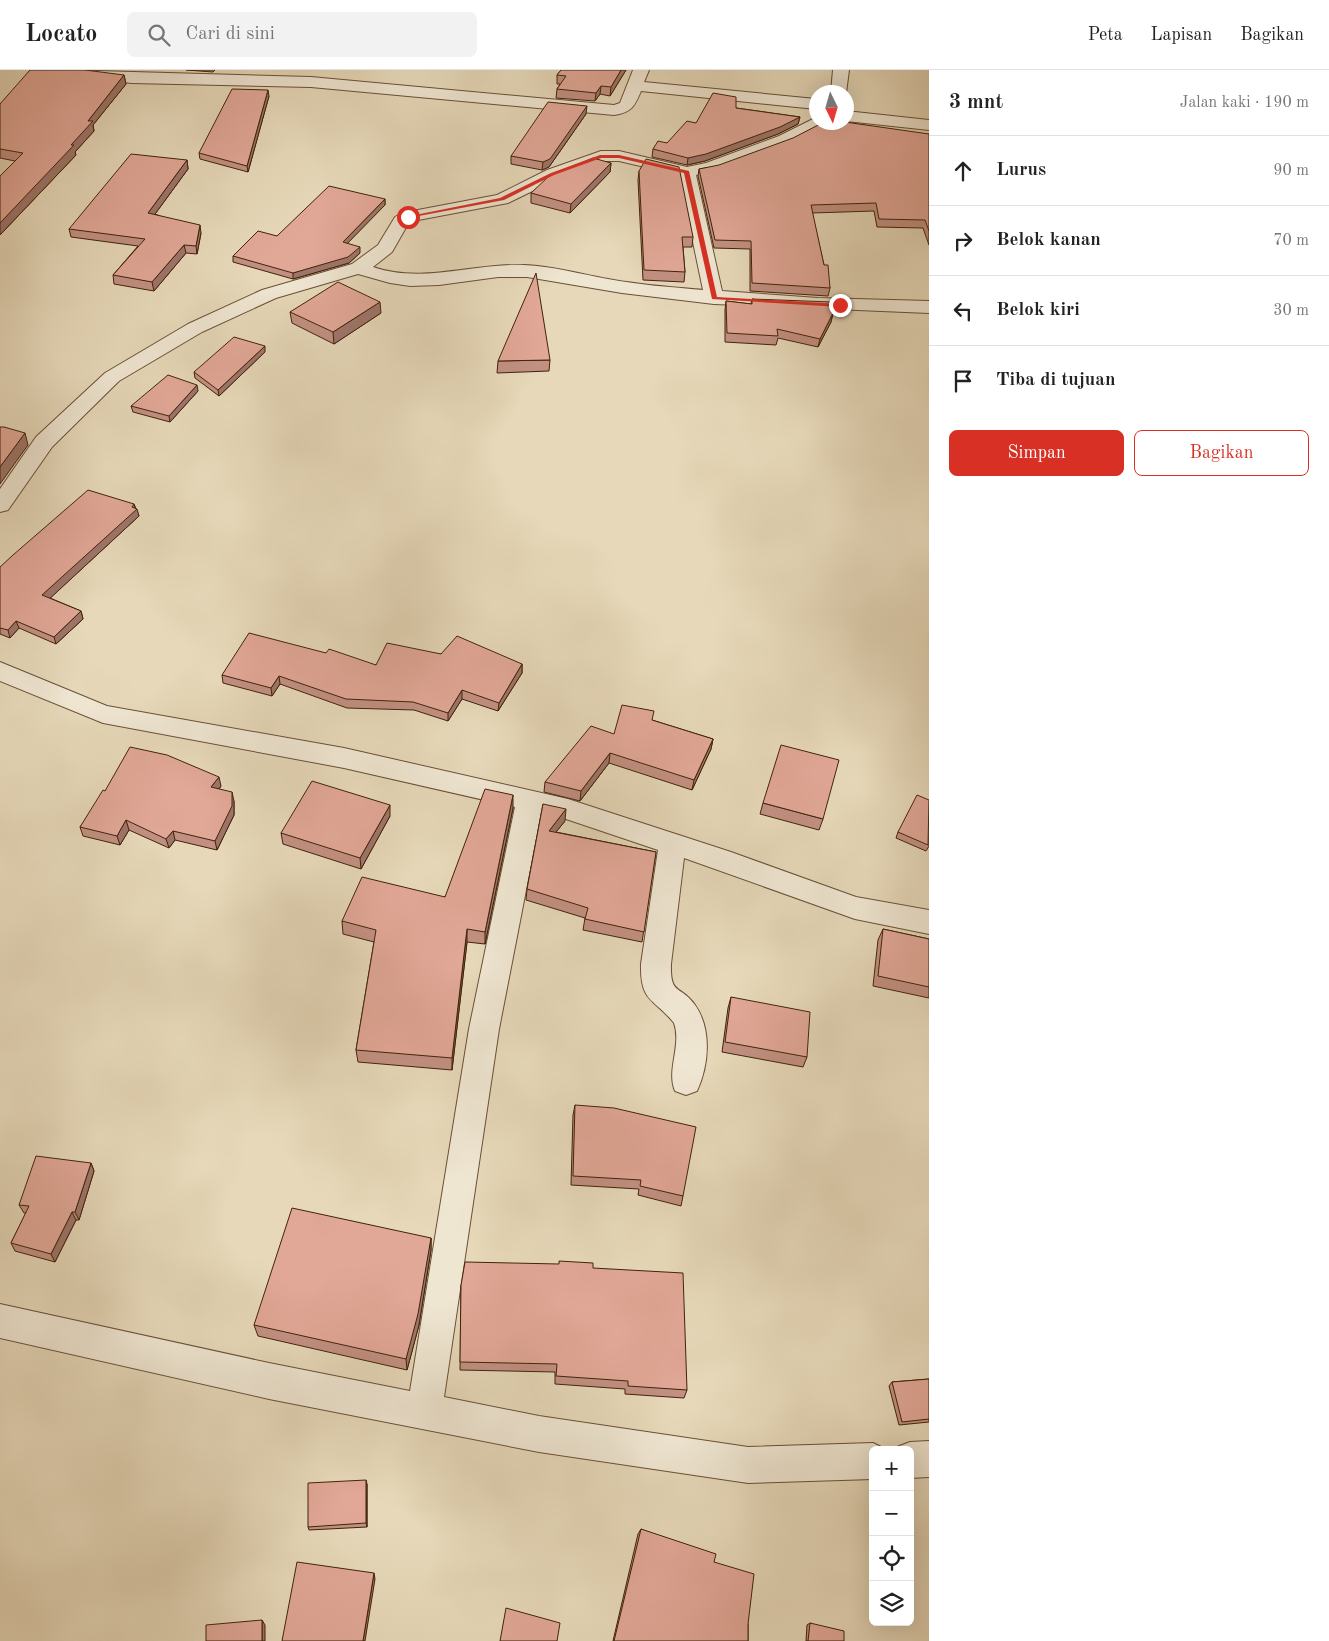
<!DOCTYPE html>
<html lang="id">
<head>
<meta charset="utf-8">
<style>
  body { margin:0; font-family:"Old Standard TT",serif; background:#f2f2f2; color:#222 }
  .controls { position:absolute; right:15px; bottom:15px; display:grid; overflow:hidden; border-radius:8px; box-shadow:0 5px 20px #0002 }
  .controls button { width:45px; height:45px; display:grid; place-items:center; padding:0; border:0; border-bottom:1px solid #e0e0e0; background:#fff; color:#222; font:25px sans-serif }
  .compass { position:absolute; left:809px; top:15px; width:45px; height:45px; border-radius:50%; background:#fff; box-shadow:0 5px 20px #0002; rotate:175deg }
  .stop { position:absolute; width:15px; height:15px; margin:-11px; border:4px solid #d93025; border-radius:50%; background:#fff }
  .stop.end { background:#d93025; border-color:#fff; box-shadow:0 1px 5px #0008 }
  .list { margin:0; padding:0; list-style:none }
  h2 { display:flex; justify-content:space-between; align-items:center; height:65px; margin:0; padding:0 20px; font-size:21px }
  h2 small { font-size:16px; font-weight:400; color:#767676 }
  .list li { display:grid; grid-template-columns:32px 1fr auto; gap:15px; align-items:center; box-sizing:border-box; height:70px; padding:0 20px; border-top:1px solid #e0e0e0 }
  .list b { display:block; font-size:19px; white-space:nowrap }
  .list em { font-size:16px; font-style:normal; color:#767676 }
  .actions { display:flex; gap:10px; padding:15px 20px }
  .actions a { flex:1; padding:11px 0; border:1px solid #d93025; border-radius:8px; text-align:center; font-size:18px; color:#d93025 }
  .actions .main { background:#d93025; color:#fff }
  .icon { flex:none; width:28px; height:28px; fill:none; stroke:currentColor; stroke-width:2; stroke-linecap:round; stroke-linejoin:round }
  .map { position:relative; flex:none; width:929px; height:1571px; overflow:hidden }
  header { display:flex; align-items:center; gap:30px; box-sizing:border-box; height:70px; padding:0 25px; background:#fff; border-bottom:1px solid #e0e0e0 }
  header strong { font-size:24px }
  nav { display:flex; gap:28px; margin-inline-start:auto; font-size:18px }
  .search { width:350px; height:45px; background:#f2f2f2; display:flex; align-items:center; gap:12px; box-sizing:border-box; padding:0 18px; border-radius:8px; color:#767676; font-size:19px }
  main { display:flex }
  aside { flex:1; background:#fff }
  .map>svg:first-child { display:block }
  .lines { fill:none; stroke-linecap:round; stroke-linejoin:round }
  .street-casing { stroke:#6a5036; stroke-width:2 }
  .street { fill:#efe6d2; fill-rule:evenodd }
  .wall { fill:#c29082; stroke:#40230a }
  .shaded-wall { fill:#9e756a; stroke:#40230a }
  .building { fill:#e1a797; stroke:#40230a }
  .route { fill:#d93025 }
</style>
</head>
<body>
<header>
<strong>Locato</strong>
<div class="search"><svg class="icon" aria-label="search" viewBox="0 0 24 24"><circle cx="10" cy="10" r="6"/><path d="M15 15l6 6"/></svg>Cari di sini</div>
<nav><a>Peta</a><a>Lapisan</a><a>Bagikan</a></nav>
</header>
<main>
<div class="map">
<svg width="929" height="1571" viewBox="0 0 929 1571">
  <rect width="100%" height="100%" fill="#e6d8b9"/>
  <filter id="stains"><feTurbulence type="fractalNoise" baseFrequency=".004" numOctaves="4"/><feColorMatrix values="0 0 0 0 .2 0 0 0 0 .09 0 0 0 0 .02 0 0 0 .5 -.17"/></filter>
  <radialGradient id="worn" r=".72"><stop offset=".6" stop-color="#630" stop-opacity="0"/><stop offset="1" stop-color="#630" stop-opacity=".3"/></radialGradient>
  <g class="lines">
    <defs>
      <path id="street" d="M62,0L311,7L614,35L620,33L633,0H649L644,12L816,29V39L641,21C635,36 631,43 614,45L311,17L131,13L70,5L64,3Z
        M833,0H849L846,23L831,22Z
        M846,41L929,50V60L846,51Z
        M815,48L816,52H829L827,56L791,74L717,101L696,105L722,221L818,228L929,231V243L714,234L622,223L527,207H498L439,215L410,216L390,213L358,204L276,228L202,262L119,311L52,377L8,440L0,442V419L36,367L105,303L188,254L262,220L352,194L378,175L395,147L402,143L497,125L547,100L601,81H619L687,97L706,93L779,66ZM603,91H619L679,105L703,220C671,217 639,215 608,209C580,204 552,196 524,195C473,193 423,214 373,197L392,182L408,154L413,151L508,133L559,108Z
        M0,592L107,636L344,678L568,729L731,782L856,827L929,840V864L855,849L684,788L671,894C670,926 680,914 695,935C712,959 709,995 697,1021L686,1025L675,1021C666,1000 682,976 674,953C654,928 640,933 641,894L658,780L566,749L541,743L499,959L444,1327L539,1346L748,1377L873,1373L887,1380H873V1409L748,1413L539,1382L269,1329L0,1268V1234L269,1293L410,1321L469,959L515,737L344,698L103,653L0,611Z
        M929,1371V1407L910,1408V1380H896L897,1377L910,1372Z"/>
    </defs>
    <use href="#street" class="street-casing"/>
    <use href="#street" class="street"/>
  </g>
  <path class="wall" d="M186,0H215L213,2Z
    M561,0H626L610,26L600,24L595,31L556,28L557,19L560,14H557V5Z
    M124,5L126,14L93,55L94,61L75,82L76,85L0,165V106L15,91L0,88V34Z
    M269,26L248,102L200,89L199,83Z
    M736,38L800,47L798,54L778,64L705,91L687,95L652,87L653,79L667,73L696,53Z
    M586,44L549,97L542,100L511,94V86Z
    M929,64V175L923,158L877,157L874,141L812,143L824,195L830,218L828,226L750,221V179L714,178L698,106L699,99Z
    M187,90L188,99L155,144L201,163L197,184L186,183L154,221L114,214L113,205L138,176L71,167L69,159Z
    M611,93L610,102L570,143L531,133V123Z
    M639,101L693,167L692,177H683L685,202L684,212L643,210L638,110Z
    M385,129V135L347,173L360,183L349,193L293,209L233,192V186L277,166Z
    M752,229L833,243L831,252L818,277L778,268L776,275L725,272V240L726,231L751,234Z
    M290,242L381,243L334,274L292,253Z
    M265,282L219,326L195,308L194,302Z
    M550,290L549,301L497,303L498,291Z
    M198,321L170,352L133,342L131,336Z
    M134,434L139,446L50,528L81,541L83,549L56,574L19,558L10,568L0,564V497Z
    M441,584L522,594V603L498,641L462,629L448,651L414,640L347,638L280,614L272,626L223,613L222,605L376,595Z
    M652,650L713,669L711,679L692,720L609,693L580,731L544,722L545,712L614,664Z
    M221,716L219,719L234,731V745L217,780L175,770L169,778L129,760L120,775L83,766L80,757L105,721Z
    M929,730V776L926,781L896,768L898,762Z
    M763,733L823,749L819,760L760,744Z
    M543,734L565,751L556,762L656,782L642,872L583,860L585,848L526,830L527,819Z
    M513,738L485,874L467,872L452,1000L358,992L356,980L374,872L343,864L342,851L445,827Z
    M390,746L361,799L283,774L281,763Z
    M883,859L929,869V928L873,916L878,870Z
    M731,927L807,987L803,997L722,982L728,938Z
    M575,1035L683,1126L681,1136L638,1125L639,1119L571,1115L573,1045Z
    M91,1093L94,1101L79,1150H76L55,1192L15,1181L11,1173L26,1143H24L19,1135Z
    M431,1168V1180L419,1255L407,1300L258,1266L254,1255Z
    M593,1198L687,1320L684,1328L625,1324V1319L555,1314V1302L460,1300L461,1215Z
    M929,1309V1352L899,1355L889,1316L892,1312Z
    M367,1414V1457L309,1460L308,1457Z
    M641,1459L714,1492L748,1554V1571H613L638,1464Z
    M810,1553L844,1571H806L807,1555Z"/>
  <path class="shaded-wall" d="M621,0H626L610,26L611,17Z
    M124,5L126,14L93,55L94,61L75,82L76,85L0,165V153L71,75L88,51Z
    M601,16L600,24L595,31L596,23Z
    M268,20L269,26L248,102L247,96Z
    M587,36L586,44L549,97L542,100L543,92Z
    M800,47L798,54L778,64L705,91L687,95L688,88Z
    M187,90L188,99L150,151L148,143Z
    M611,93L610,102L570,143L571,134Z
    M385,129V135L343,178V172Z
    M200,155L201,163L197,184L196,176Z
    M184,175L186,183L154,221L152,212Z
    M360,177V183L349,193L293,209V203Z
    M380,232L381,243L334,274L333,262Z
    M833,243L831,252L818,277L820,269Z
    M265,276V282L219,326L218,320Z
    M197,315L198,321L170,352L169,346Z
    M25,363L28,375L0,414V397Z
    M134,434L136,440L137,439L139,446L45,533L42,525Z
    M81,541L83,549L56,574L54,567Z
    M16,551L19,558L10,568L8,560Z
    M522,594V603L498,641L499,633Z
    M279,606L280,614L272,626L271,618Z
    M462,620V629L448,651V643Z
    M713,669L711,679L692,720L694,710Z
    M610,683L609,693L580,731L581,721Z
    M219,707L221,716L213,726L211,717Z
    M232,722L234,731V745L217,780L215,771Z
    M513,725V738L485,874V862Z
    M390,735V746L361,799L360,788Z
    M566,739L565,751L548,772L549,761Z
    M126,750L129,760L120,775L117,766Z
    M173,761L175,770L169,778L166,769Z
    M467,859V872L452,1000V988Z
    M91,1093L94,1101L79,1150L75,1142Z
    M72,1142L76,1150L55,1192L51,1184Z
    M431,1168V1180L419,1255L407,1300L406,1289Z
    M366,1410L367,1414V1457L366,1453Z
    M374,1503L375,1509L365,1571H363Z
    M262,1550L265,1555V1571H262Z"/>
  <path class="building" d="M30,0H85L124,5L88,51H93L71,75H74L0,153V106L23,83L0,79V34Z
    M561,0H621L611,17L601,16L596,23L557,19L566,6L557,5Z
    M232,19L268,20L247,96L199,83Z
    M713,23L736,27V38L800,47L780,57L706,84L688,88L653,79L658,71L667,73L687,51L696,53Z
    M548,32L587,36L550,89L543,92L511,86Z
    M824,52H845L929,64V161L925,150L879,149L876,133L811,135L824,195H828L830,218L752,213L751,171L715,170L699,99L719,95L793,68Z
    M131,84L187,90L148,143L200,155L196,176L184,175L152,212L113,205L145,169L69,159Z
    M593,88L611,93L571,134L531,123L549,106Z
    M646,89L679,97L693,167H682L685,202L644,200L639,101Z
    M329,116L385,129L343,172L360,177L348,187L293,203L233,186L258,161L277,166Z
    M536,203L550,290L498,291Z
    M338,212L380,232L333,262L290,242Z
    M752,229L832,232L833,243L820,269L777,259L778,266L727,263L726,231L752,234Z
    M234,267L265,276L218,320L194,302Z
    M168,305L197,315L169,346L131,336Z
    M0,357H4L25,363L0,397Z
    M88,420L134,434L132,437L137,439L42,525L81,541L54,567L16,551L8,560L0,558V497L13,485Z
    M249,563L326,583L329,579L376,595L387,573L441,584L457,566L522,594L499,633L462,620L448,643L413,632L346,629L279,606L271,618L222,605Z
    M622,635L654,641L652,650L713,669L694,710L610,683L581,721L545,712L591,656L614,664Z
    M781,675L839,690L823,749L763,733Z
    M130,677L167,685L219,707L211,717L232,722V736L215,771L173,761L166,769L126,750L117,766L80,757L103,720L105,721Z
    M312,711L390,735L360,788L281,763Z
    M485,719L513,725L485,862L467,859L452,988L356,980L376,860L342,851L362,807L445,827Z
    M917,725L929,730L928,775L898,762Z
    M543,734L566,739L549,761L656,782L644,862L585,849L588,838L527,819Z
    M883,859L929,869V917L878,906Z
    M731,927L810,942L807,987L725,972Z
    M575,1035L614,1038L696,1057L683,1126L640,1116L641,1110L573,1106Z
    M36,1086L91,1093L75,1142H72L51,1184L11,1173L29,1136L19,1135Z
    M292,1138L431,1168L418,1244L406,1289L254,1255Z
    M559,1191L593,1193V1198L683,1203L687,1320L628,1316V1311L556,1306L557,1294L460,1292L461,1215L465,1192L559,1194Z
    M929,1309V1349L902,1352L892,1312Z
    M366,1410V1453L308,1457V1413Z
    M641,1459L716,1484L714,1492L754,1504L748,1554V1571H614Z
    M297,1492L374,1503L363,1571H282Z
    M506,1538L560,1553L557,1571H500Z
    M262,1550V1571H206V1555Z
    M810,1553L844,1561V1571H808Z"/>
  <path class="route" d="M600,85H619L689,101L717,227L840,234L843,235L840,237L712,229L684,103L619,88H601L554,105L504,130L408,148L405,147L500,128L551,103Z"/>
  <rect width="100%" height="100%" filter="url(#stains)"/>
  <rect width="100%" height="100%" fill="url(#worn)"/>
</svg>
<div class="controls">
<button>+</button>
<button>−</button>
<button><svg class="icon" aria-label="locate" viewBox="0 0 24 24"><circle cx="12" cy="12" r="6"/><path d="M12 2v4M12 18v4M2 12h4M18 12h4"/></svg></button>
<button><svg class="icon" aria-label="layers" viewBox="0 0 24 24"><path d="M12 4l9 5-9 5-9-5zM3 14l9 5 9-5"/></svg></button>
</div>
<svg class="compass" viewBox="-18 -18 36 36"><path d="M0-13l5 13h-10z" fill="#e53935"/><path d="M0 13l5-13h-10z" fill="#767676"/></svg>
<div class="stop" style="left:408px;top:147px"></div>
<div class="stop end" style="left:840px;top:235px"></div>
</div>
<aside>
<h2>3 mnt<small>Jalan kaki · 190 m</small></h2>
<ul class="list">
<li><svg class="icon" aria-label="ahead" viewBox="0 0 24 24"><path d="M12 20V5M6 11l6-6 6 6"/></svg><div><b>Lurus</b></div><em>90 m</em></li>
<li><svg class="icon" aria-label="right" viewBox="0 0 24 24"><path d="M7 20v-9h11M14 6l5 5-5 5"/></svg><div><b>Belok kanan</b></div><em>70 m</em></li>
<li><svg class="icon" aria-label="left" viewBox="0 0 24 24"><path d="M17 20v-9H6M10 6l-5 5 5 5"/></svg><div><b>Belok kiri</b></div><em>30 m</em></li>
<li><svg class="icon" aria-label="arrive" viewBox="0 0 24 24"><path d="M6 21V4h12l-3 4 3 4H6"/></svg><div><b>Tiba di tujuan</b></div></li>
</ul>
<div class="actions"><a class="main">Simpan</a><a>Bagikan</a></div>
</aside>
</main>
</body>
</html>
